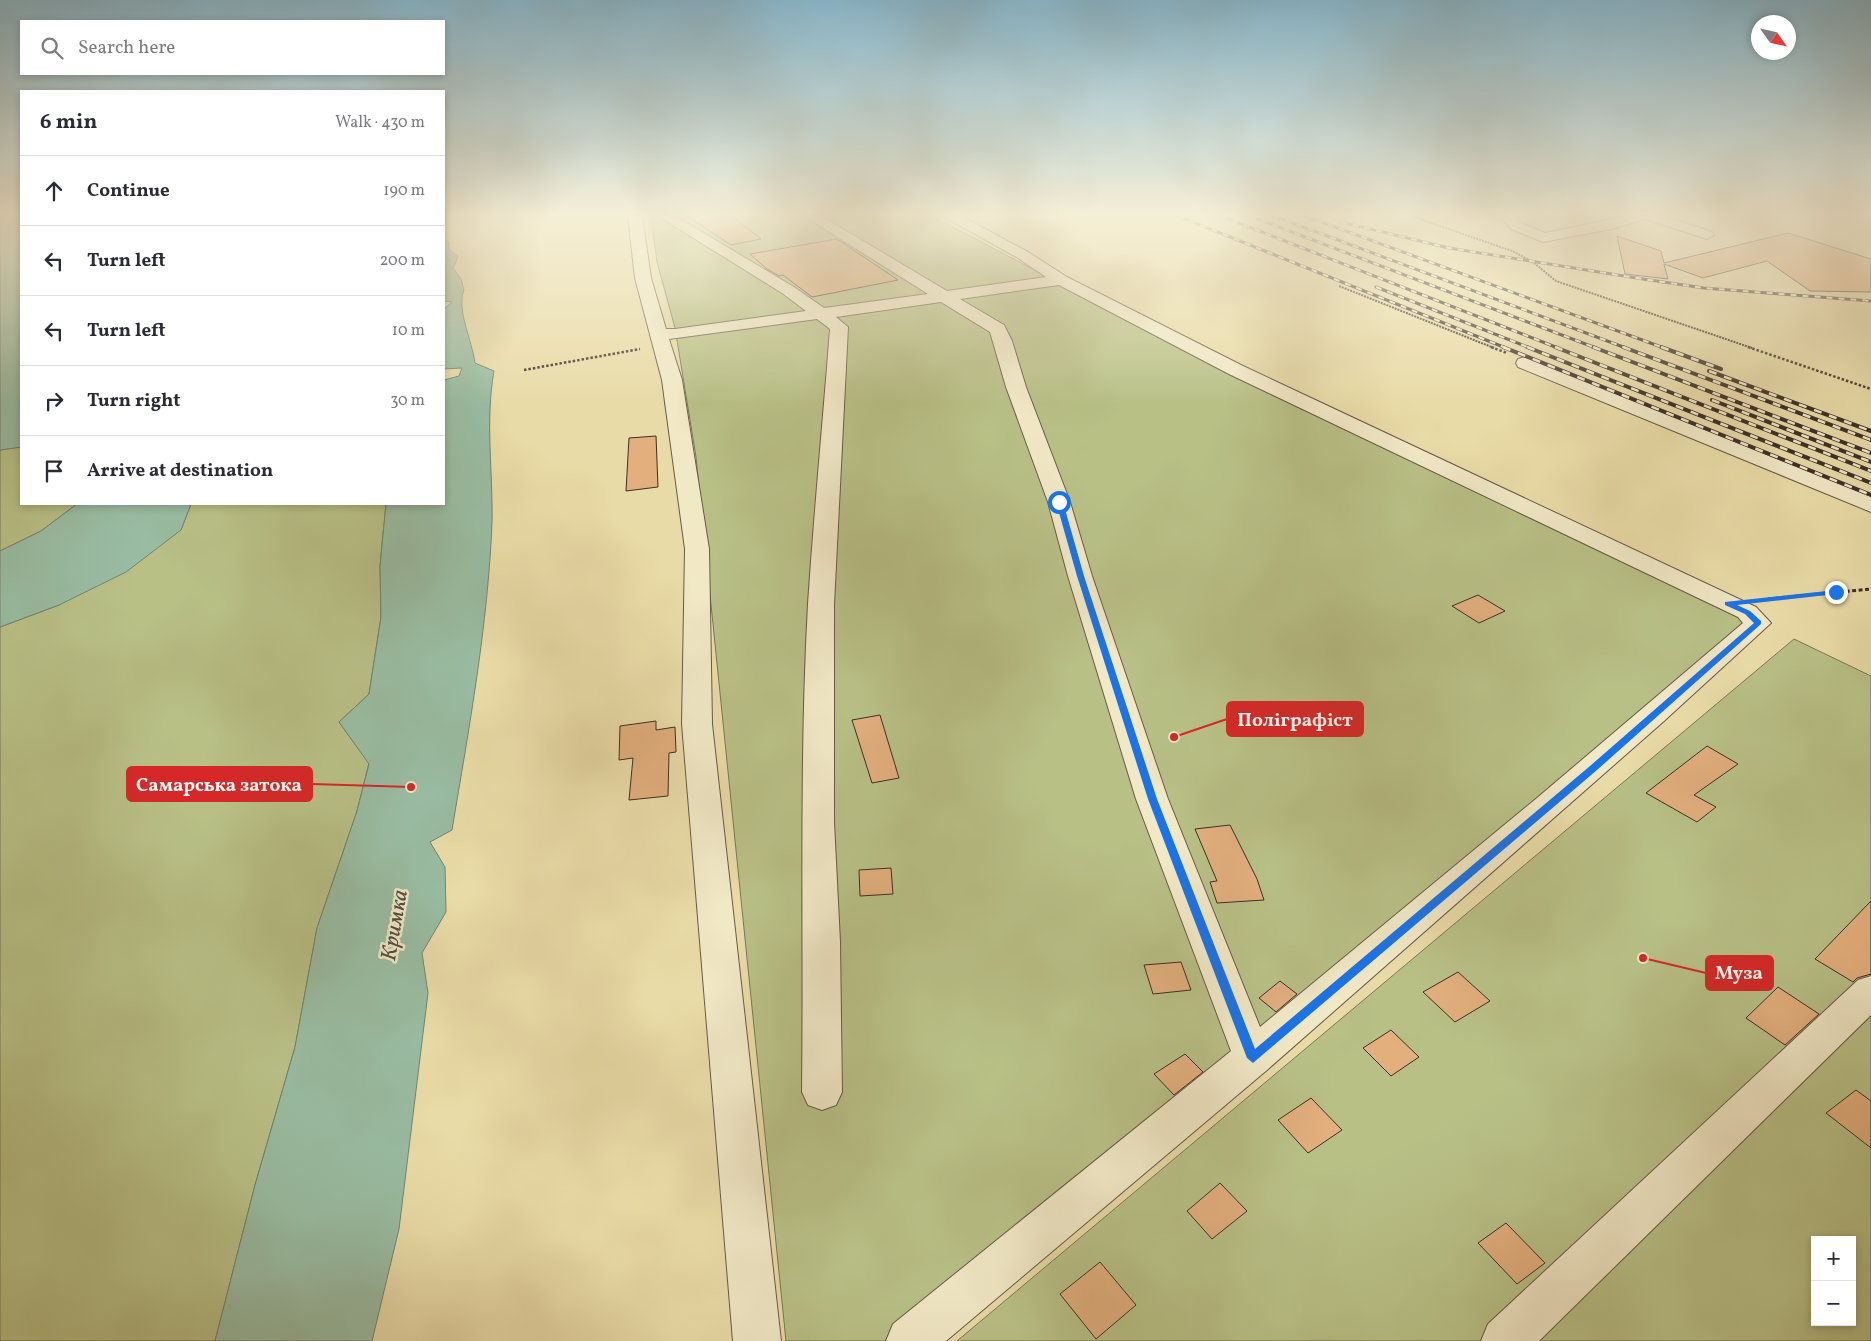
<!DOCTYPE html>
<html lang="en">
<head>
<meta charset="utf-8">
<style>
  body { margin:0; font-family:Vollkorn,serif; background:#f2f2f3; color:#2b2b33 }
  .controls { position:absolute; right:15px; bottom:15px; display:grid; overflow:hidden; border-radius:0px; box-shadow:0 2px 8px #0003 }
  .controls button { width:45px; height:45px; display:grid; place-items:center; padding:0; border:0; border-bottom:1px solid #e1e1e2; background:#fff; color:#2b2b33; font:25px sans-serif }
  .compass { position:absolute; left:1751px; top:15px; width:45px; height:45px; border-radius:50%; background:#fff; box-shadow:0 2px 8px #0003; rotate:124deg }
  .stop { position:absolute; width:15px; height:15px; margin:-11px; border:4px solid #1a73e8; border-radius:50%; background:#fff }
  .stop.end { background:#1a73e8; border-color:#fff; box-shadow:0 1px 5px #0008 }
  .list { margin:0; padding:0; list-style:none }
  h2 { display:flex; justify-content:space-between; align-items:center; height:65px; margin:0; padding:0 20px; font-size:21px }
  h2 small { font-size:16px; font-weight:400; color:#7c7c81 }
  .list li { display:grid; grid-template-columns:32px 1fr auto; gap:15px; align-items:center; box-sizing:border-box; height:70px; padding:0 20px; border-top:1px solid #e1e1e2 }
  .list b { display:block; font-size:19px; white-space:nowrap }
  .list em { font-size:16px; font-style:normal; color:#7c7c81 }
  .icon { flex:none; width:28px; height:28px; fill:none; stroke:currentColor; stroke-width:2; stroke-linecap:round; stroke-linejoin:round }
  .map { position:relative; flex:none; width:1871px; height:1341px; overflow:hidden }
  .search { position:absolute; background:#fff; box-shadow:0 2px 8px #0003; left:20px; top:20px; width:425px; height:55px; display:flex; align-items:center; gap:12px; box-sizing:border-box; padding:0 18px; border-radius:0px; color:#7c7c81; font-size:19px }
  .panel { position:absolute; background:#fff; box-shadow:0 2px 8px #0003; left:20px; top:90px; width:425px; height:415px; border-radius:0px }
  .map>svg:first-child { display:block }
  .green { fill:#b8c086; stroke:#7a7858; fill-rule:evenodd }
  .water { fill:#99bca2; stroke:#748472 }
  .building { fill:#e2af7d; stroke:#3d2f29 }
  .lines { fill:none; stroke-linecap:round; stroke-linejoin:round }
  .minor-casing { stroke:#685a48; stroke-width:2 }
  .path-far2 { stroke:#3d2f29; stroke-width:2; stroke-dasharray:2 1; stroke-linecap:butt }
  .path-far1 { stroke:#3d2f29; stroke-width:2.5; stroke-dasharray:2.5 2; stroke-linecap:butt }
  .path { stroke:#3d2f29; stroke-width:3; stroke-dasharray:4 2.5; stroke-linecap:butt }
  .minor { fill:#f1e8c6; fill-rule:evenodd }
  .rail-far1-casing { stroke:#3d2f29; stroke-width:3 }
  .rail-casing { stroke:#3d2f29; stroke-width:4 }
  .rail-far1 { stroke:#f1e8c6; stroke-width:2; stroke-dasharray:6; stroke-linecap:butt }
  .rail { stroke:#f1e8c6; stroke-width:2.5; stroke-dasharray:8; stroke-linecap:butt }
  .route { fill:#1a73e8 }
  .labels { text-anchor:middle; stroke-width:5; stroke-linejoin:round; paint-order:stroke }
  .near-water-label { font-size:22px; font-style:italic; fill:#4f4b41; stroke:#f1e8c6 }
  .leader { fill:none; stroke:#d62828; stroke-width:2 }
  .callout-dot { fill:#d62828; stroke:#f1e8c6; stroke-width:2 }
  .callout { fill:#d62828; stroke:#d62828; stroke-width:2 }
  .callout-label { font-size:19px; text-anchor:middle; font-weight:bold; fill:#fff }
</style>
</head>
<body>
<div class="map">
<svg width="1871" height="1341" viewBox="0 0 1871 1341">
  <rect width="100%" height="100%" fill="#e9dba7"/>
  <filter id="stains"><feTurbulence type="fractalNoise" baseFrequency=".004" numOctaves="4"/><feColorMatrix values="0 0 0 0 .2 0 0 0 0 .09 0 0 0 0 .02 0 0 0 .5 -.17"/></filter>
  <radialGradient id="worn" r=".72"><stop offset=".6" stop-color="#630" stop-opacity="0"/><stop offset="1" stop-color="#630" stop-opacity=".3"/></radialGradient>
  <path class="green" d="M651,216H932L1175,344L1753,624L892,1341H786L696,457L675,328L657,262Z
    M21,447V504H77L41,531L0,551V450Z
    M191,504H386L380,566L381,617L369,694L339,722L369,763L357,811L317,928L295,1047L255,1185L215,1341H0V627L59,605L181,530Z
    M1794,639L1871,676V1341H957ZM1815,1240H1852V1322H1815Z"/>
  <path class="water" d="M0,216H21V447L0,450Z
    M444,239L449,242V249L458,257L453,268L461,279L464,290C456,309 472,340 475,363L494,371C485,421 493,472 492,522C488,625 469,728 452,830L430,842L445,867L446,912L422,953L428,993L399,1229L372,1341H215L255,1185L295,1047L317,928L357,811L369,764L339,722L369,694L381,617L380,566L386,504H444V380L459,376L462,368L444,369V309L452,302L444,301Z
    M77,504H191L181,530L126,572L59,605L0,627V551L41,531Z"/>
  <path class="building" d="M687,216H731L761,239L731,245Z
    M1788,233L1871,259V292L1810,291L1767,261L1703,278L1664,264L1668,279L1625,274L1617,236L1661,251L1664,263Z
    M837,239L898,280L812,297L783,275L779,276L767,269L750,254Z
    M656,436L658,487L626,491L629,438Z
    M1478,595L1505,611L1479,623L1452,606Z
    M880,715L899,778L872,783L852,720Z
    M656,721V730L675,727L676,752L669,753L668,796L629,800L633,758L619,760L620,726Z
    M1707,746L1738,764L1694,795L1716,807L1697,822L1646,793Z
    M1230,825L1257,879L1264,900L1217,903L1210,882L1217,881L1195,829Z
    M891,868L893,894L860,896L859,870Z
    M1871,901V974L1857,978L1853,982L1815,959Z
    M1181,962L1191,990L1153,994L1144,965Z
    M1458,972L1490,1001L1455,1022L1423,992Z
    M1280,981L1297,994L1276,1012L1259,998Z
    M1778,987L1819,1014L1785,1045L1746,1018Z
    M1391,1030L1419,1057L1391,1076L1363,1048Z
    M1185,1054L1203,1072L1174,1095L1154,1074Z
    M1856,1090L1871,1101V1148L1826,1113Z
    M1311,1098L1342,1130L1308,1153L1278,1120Z
    M1220,1183L1247,1211L1212,1239L1187,1211Z
    M1506,1223L1545,1263L1517,1284L1478,1243Z
    M1100,1262L1136,1305L1096,1339L1060,1294Z"/>
  <g class="lines">
    <defs>
      <path id="minor" d="M628,216H642L651,278L666,329H675L806,311L782,293L658,216H675L794,287L824,308L928,294L804,216H821L947,291L1046,277L1018,258L943,216H961L1028,252L1067,277L1243,366L1756,607L1771,623L1664,721L1267,1070L946,1341H886L893,1324L1231,1051L1136,799L1068,576L1048,502L1006,387L990,332L941,302L836,317L848,327L834,605V822L840,942L842,1092L836,1105L822,1110L808,1105L802,1092C804,930 799,767 808,604C814,512 823,421 830,329L817,319L669,339L682,380L709,549L712,724L781,1341H733L682,724L685,549L662,380L635,278ZM1059,285L1229,374L1738,617L1743,623L1537,798L1260,1027L1168,799L1092,576L1070,502L1026,387L1012,341L1004,325L960,299Z
        M1500,216H1515L1521,223L1545,233L1627,216H1663L1712,232L1714,235L1707,239L1645,219L1612,229L1543,242L1511,229Z
        M1525,357L1871,497V512L1518,367L1516,363L1518,359Z
        M1871,976V1015L1539,1341H1481L1488,1324L1858,980Z"/>
    </defs>
    <use href="#minor" class="minor-casing"/>
    <path class="path-far2" d="M1411,216L1512,251L1533,262L1556,281L1752,348
      M1339,286L1494,348"/>
    <path class="path-far1" d="M1491,347L1507,353
      M1748,347L1871,389
      M524,370L640,349"/>
    <path class="path" d="M1768,599L1871,589"/>
    <use href="#minor" class="minor"/>
    <defs>
      <path id="rail-far1" d="M1178,216L1506,348
        M1221,216L1558,348
        M1250,216L1596,348
        M1274,216L1626,348
        M1305,216L1664,348
        M1341,222L1449,248L1643,279L1704,288L1871,301
        M1376,287L1530,348"/>
      <path id="rail" d="M1503,347L1871,495
        M1527,347L1871,483
        M1555,347L1871,471
        M1593,347L1871,453
        M1623,347L1871,440
        M1661,347L1721,369
        M1709,371L1871,431
        M1712,400L1871,462"/>
    </defs>
    <use href="#rail-far1" class="rail-far1-casing"/>
    <use href="#rail" class="rail-casing"/>
    <use href="#rail-far1" class="rail-far1"/>
    <use href="#rail" class="rail"/>
  </g>
  <linearGradient id="sky" x2="0" y2="1"><stop stop-color="#88b7cc"/><stop offset="0.53" stop-color="#f5efd7"/><stop offset="1" stop-color="#f5efd7" stop-opacity="0"/></linearGradient>
  <rect width="1871" height="404" fill="url(#sky)"/>
  <path class="route" d="M1059,500L1063,502L1084,576L1157,799L1255,1049L1590,766L1754,623L1745,614L1725,605V602L1836,590L1839,592L1836,594L1737,605L1750,611L1761,621V624L1597,770L1253,1063L1247,1058L1148,799L1077,576L1056,502Z"/>
  <g class="labels">
    <g class="near-water-label">
      <text transform="translate(393 925) rotate(-80)" y="8">Кримка</text>
    </g>
  </g>
  <path class="leader" d="M1174 737L1227 719M411 787L312 784M1643 958L1706 973"/>
  <g class="callout-dot">
    <circle cx="1174" cy="737" r="5"/>
    <circle cx="411" cy="787" r="5"/>
    <circle cx="1643" cy="958" r="5"/>
  </g>
  <g class="callout">
    <rect x="1227" y="702" width="136" height="34" rx="5"/>
    <rect x="127" y="767" width="185" height="34" rx="5"/>
    <rect x="1706" y="956" width="67" height="34" rx="5"/>
  </g>
  <g class="callout-label">
    <text x="1295" y="726">Поліграфіст</text>
    <text x="219" y="791">Самарська затока</text>
    <text x="1739" y="979">Муза</text>
  </g>
  <rect width="100%" height="100%" filter="url(#stains)"/>
  <rect width="100%" height="100%" fill="url(#worn)"/>
</svg>
<div class="controls">
<button>+</button>
<button>−</button>
</div>
<svg class="compass" viewBox="-18 -18 36 36"><path d="M0-13l5 13h-10z" fill="#e53935"/><path d="M0 13l5-13h-10z" fill="#7c7c81"/></svg>
<div class="stop" style="left:1059px;top:502px"></div>
<div class="stop end" style="left:1836px;top:592px"></div>
<div class="search"><svg class="icon" aria-label="search" viewBox="0 0 24 24"><circle cx="10" cy="10" r="6"/><path d="M15 15l6 6"/></svg>Search here</div>
<section class="panel">
<h2>6 min<small>Walk · 430 m</small></h2>
<ul class="list">
<li><svg class="icon" aria-label="ahead" viewBox="0 0 24 24"><path d="M12 20V5M6 11l6-6 6 6"/></svg><div><b>Continue</b></div><em>190 m</em></li>
<li><svg class="icon" aria-label="left" viewBox="0 0 24 24"><path d="M17 20v-9H6M10 6l-5 5 5 5"/></svg><div><b>Turn left</b></div><em>200 m</em></li>
<li><svg class="icon" aria-label="left" viewBox="0 0 24 24"><path d="M17 20v-9H6M10 6l-5 5 5 5"/></svg><div><b>Turn left</b></div><em>10 m</em></li>
<li><svg class="icon" aria-label="right" viewBox="0 0 24 24"><path d="M7 20v-9h11M14 6l5 5-5 5"/></svg><div><b>Turn right</b></div><em>30 m</em></li>
<li><svg class="icon" aria-label="arrive" viewBox="0 0 24 24"><path d="M6 21V4h12l-3 4 3 4H6"/></svg><div><b>Arrive at destination</b></div></li>
</ul>
</section>
</div>
</body>
</html>
